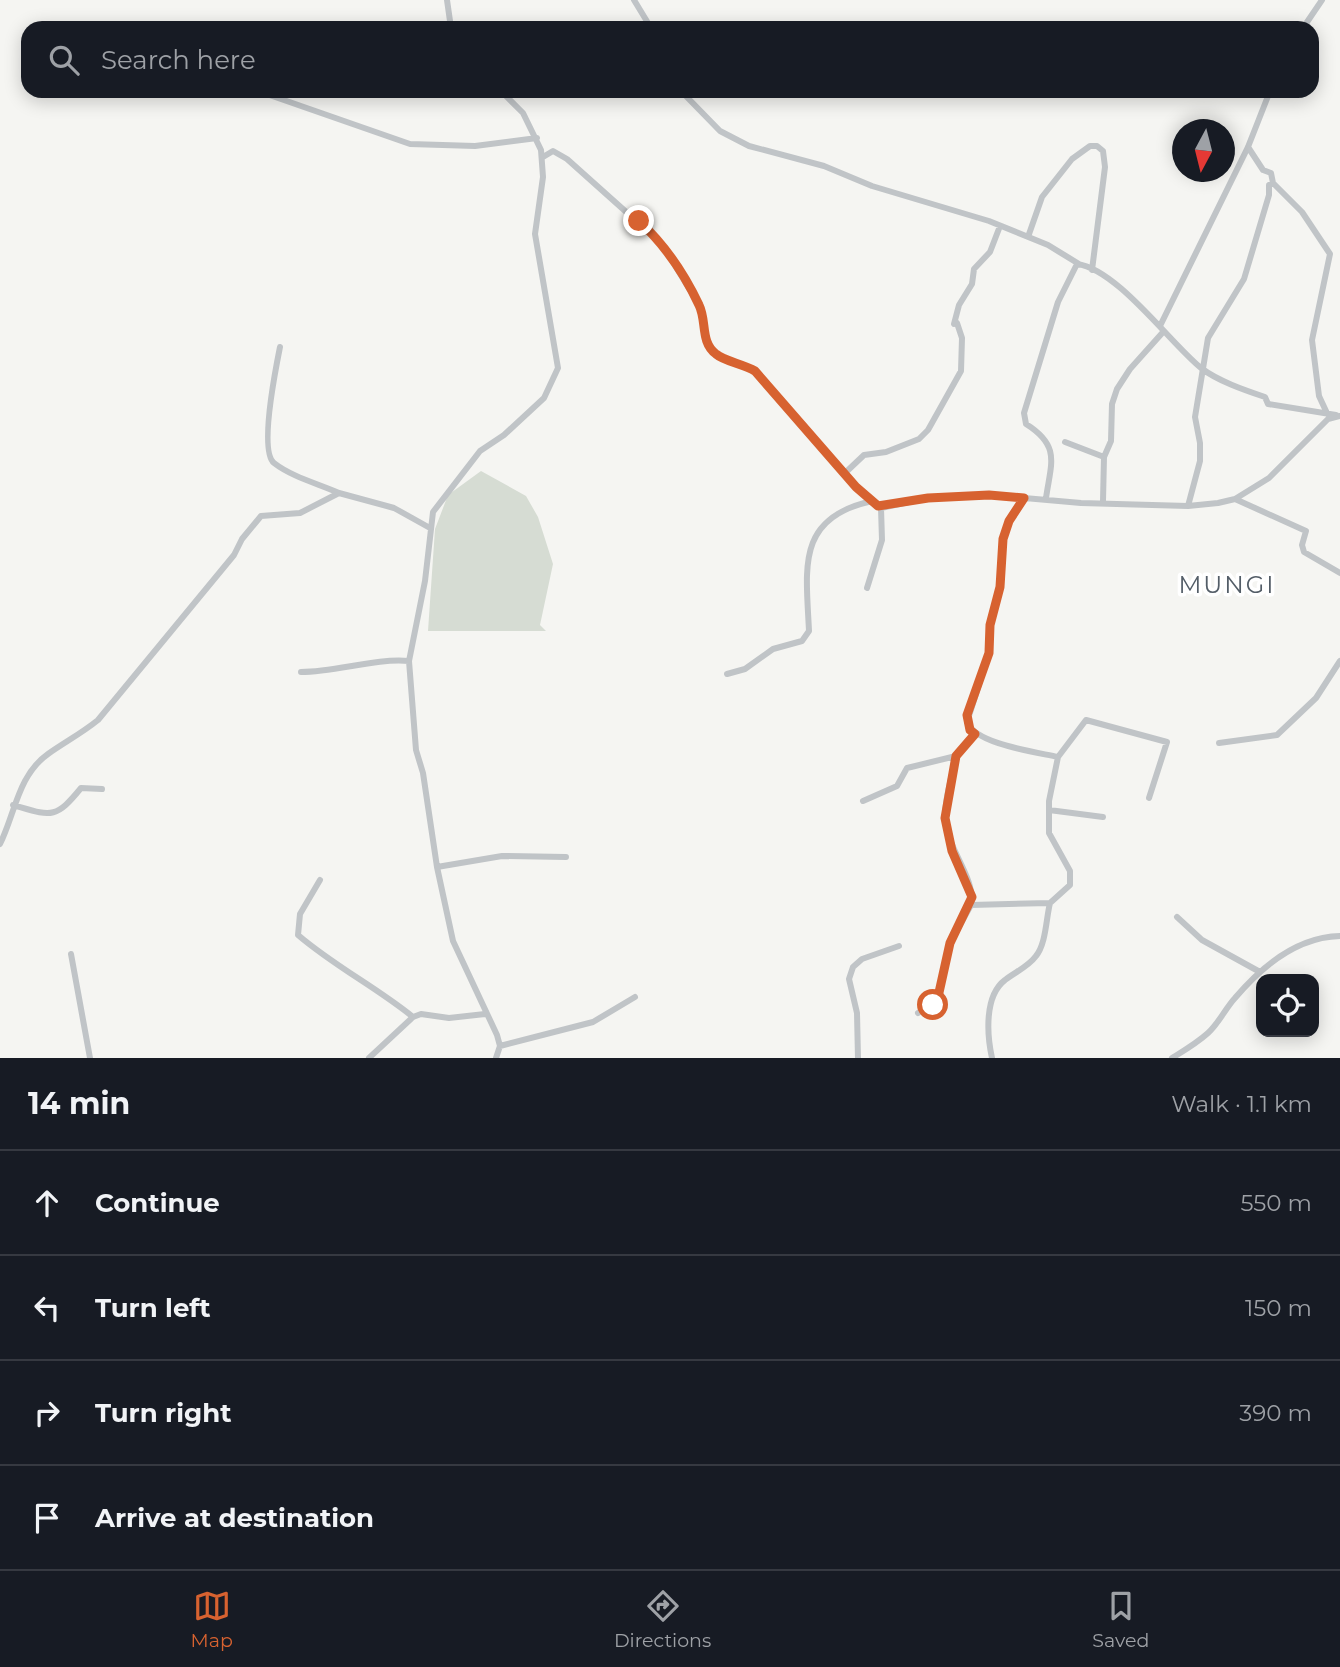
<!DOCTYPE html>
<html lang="en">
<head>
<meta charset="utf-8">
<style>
  body { margin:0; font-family:Montserrat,sans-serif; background:#242831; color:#f1f3f6 }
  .controls { position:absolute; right:21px; bottom:21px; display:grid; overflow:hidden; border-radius:14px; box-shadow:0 4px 18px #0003 }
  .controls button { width:63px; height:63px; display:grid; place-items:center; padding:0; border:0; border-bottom:2px solid #363941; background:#171b24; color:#f1f3f6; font:35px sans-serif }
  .compass { position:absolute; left:1172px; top:119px; width:63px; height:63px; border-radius:50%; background:#171b24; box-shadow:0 4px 18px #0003; rotate:187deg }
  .stop { position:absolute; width:21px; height:21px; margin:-16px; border:5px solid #d76230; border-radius:50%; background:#fff }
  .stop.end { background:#d76230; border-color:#fff; box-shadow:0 2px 7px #0008 }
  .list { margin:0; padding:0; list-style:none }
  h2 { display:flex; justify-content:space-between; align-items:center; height:91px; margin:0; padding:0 28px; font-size:30px }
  h2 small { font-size:23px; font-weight:400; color:#9ea1a6 }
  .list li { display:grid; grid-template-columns:46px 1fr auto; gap:21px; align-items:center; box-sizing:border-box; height:105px; padding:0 28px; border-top:2px solid #363941 }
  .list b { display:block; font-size:26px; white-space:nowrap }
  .list em { font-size:23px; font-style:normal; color:#9ea1a6 }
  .icon { flex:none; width:38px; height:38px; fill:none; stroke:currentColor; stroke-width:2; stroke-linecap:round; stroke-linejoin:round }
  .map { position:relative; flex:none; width:1340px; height:1058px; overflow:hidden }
  .search { position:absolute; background:#171b24; box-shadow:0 4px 18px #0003; left:21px; right:21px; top:21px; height:77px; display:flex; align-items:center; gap:18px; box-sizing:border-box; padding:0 24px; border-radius:21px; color:#9ea1a6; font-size:26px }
  .sheet { height:511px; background:#171b24 }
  nav { display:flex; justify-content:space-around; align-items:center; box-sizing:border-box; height:98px; border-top:2px solid #363941; background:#171b24; font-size:19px; color:#9ea1a6 }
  nav a { display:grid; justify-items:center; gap:4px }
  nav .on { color:#d76230 }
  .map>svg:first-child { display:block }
  .green { fill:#d6dcd3 }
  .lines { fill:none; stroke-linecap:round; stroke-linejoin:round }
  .street { stroke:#c0c4c7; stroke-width:6 }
  .route { stroke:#d76230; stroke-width:9 }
  .labels { text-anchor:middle; stroke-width:7; stroke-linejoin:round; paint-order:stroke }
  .quarter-label { font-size:24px; letter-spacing:2px; fill:#535d67; stroke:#fff }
</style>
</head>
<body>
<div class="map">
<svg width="1340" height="1058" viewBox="0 0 1340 1058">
  <rect width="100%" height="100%" fill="#f5f5f2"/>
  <path class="green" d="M481,471L526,496L538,517L553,564L540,625L546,631H428L435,529L448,495Z"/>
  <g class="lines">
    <path class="street" d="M447,0L451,28
      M634,0L651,28
      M1303,28L1322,0
      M258,91L410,144L475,146L537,138
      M681,91L720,131L749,146L824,166L872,186L989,221L1048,245L1079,264
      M543,157L553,151L567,159L662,244L699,305L704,318V336L715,354L755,371L856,487L881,508L928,498L989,495L1081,503L1188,506L1218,503L1235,499L1269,478L1328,419L1340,416
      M1273,183L1302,212L1330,254L1312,340L1319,396L1326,411
      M1028,237L1042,197L1072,159L1090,146H1097L1103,151L1105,167L1092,270
      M1160,326L1248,147L1270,91
      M280,347C276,367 259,451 274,463C292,477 319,484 339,493
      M1065,442L1104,457
      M845,473L864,455L886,452L919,439L928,430L961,371L962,338L957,323L954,324L959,305L972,284L974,269L990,252L1000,226
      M1024,498L1009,521L1003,539L1000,587L990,625L989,653L967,722C975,744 1036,752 1058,757
      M1046,498C1051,463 1061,446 1026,424L1024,413L1058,302L1077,264C1117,269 1170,343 1201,368C1218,381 1244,390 1265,397L1268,404L1336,415
      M1235,499L1306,531L1302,545L1304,552L1340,573
      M1103,501L1104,457L1111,441L1112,404L1117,389L1130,369L1164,331
      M1188,506L1200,461V443L1195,417L1208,338L1244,279L1269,195V185L1273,183L1271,173L1263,170L1248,147
      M867,588L882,540L881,508
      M301,672C337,672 374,658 409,661
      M727,674L745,669L773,649L802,641L809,631C806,567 796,518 872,501
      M1219,743L1277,735L1316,698L1340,661
      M956,756C952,777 942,806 946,827C951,852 976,881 971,905
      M863,801L897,786L907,768L956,756L975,734
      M13,805C51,816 55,820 81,788L102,789
      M1049,810L1103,817
      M0,844C15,814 18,775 48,754C65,742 82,733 98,720L234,555L242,539L261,516L300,513L339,493L394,508L430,528
      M437,867L502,856L566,857
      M320,880L300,914L298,935C334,966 376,987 413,1017
      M1177,917L1202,940L1260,972
      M71,954L90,1058
      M918,1013L937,1000L950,943L971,905L1050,903L1070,885V871L1049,833V801L1058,757L1086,720L1167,742L1149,798
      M500,1046L593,1022L635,997
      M369,1058L413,1017L421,1014L449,1018L485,1014
      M496,1058L500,1046L497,1035L453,941L437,867L423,773L416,750L409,661L425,581L433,512L480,451L504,435L544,398L558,368L535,234L543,177L541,150L523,113L501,91
      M858,1058L857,1013L849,979L853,967L862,959L899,946
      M992,1058C987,1035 984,996 1005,980C1015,972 1028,967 1036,956C1046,944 1046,919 1050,903
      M1172,1058C1185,1050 1197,1043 1208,1033C1219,1023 1225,1009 1235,998C1262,966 1297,937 1340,936"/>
  </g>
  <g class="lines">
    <path class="route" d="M639,221C665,245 684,273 699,305C707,321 700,342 716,354C724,361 743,364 755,371L856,487L878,506L928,498L989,495L1024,498L1009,521L1003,539L1000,587L990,625L989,653L967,715L970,730L975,734L956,756L945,818L952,851L972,897L950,943L938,997L933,1005"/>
  </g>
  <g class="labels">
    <g class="quarter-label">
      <text x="1227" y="593">MUNGI</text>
    </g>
  </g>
</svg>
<div class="controls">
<button><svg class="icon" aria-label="locate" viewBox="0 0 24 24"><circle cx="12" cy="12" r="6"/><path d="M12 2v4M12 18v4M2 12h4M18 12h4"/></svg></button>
</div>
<svg class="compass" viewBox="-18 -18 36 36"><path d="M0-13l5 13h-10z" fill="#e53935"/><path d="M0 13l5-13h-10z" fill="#9ea1a6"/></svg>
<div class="stop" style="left:933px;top:1005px"></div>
<div class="stop end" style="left:639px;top:221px"></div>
<div class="search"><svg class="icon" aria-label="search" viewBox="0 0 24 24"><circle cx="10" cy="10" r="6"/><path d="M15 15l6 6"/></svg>Search here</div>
</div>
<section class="sheet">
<h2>14 min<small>Walk · 1.1 km</small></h2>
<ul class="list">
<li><svg class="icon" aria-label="ahead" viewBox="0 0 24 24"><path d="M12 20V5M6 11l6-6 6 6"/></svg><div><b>Continue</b></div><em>550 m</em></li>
<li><svg class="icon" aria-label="left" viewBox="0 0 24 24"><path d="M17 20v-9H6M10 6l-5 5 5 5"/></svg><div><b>Turn left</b></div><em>150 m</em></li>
<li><svg class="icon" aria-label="right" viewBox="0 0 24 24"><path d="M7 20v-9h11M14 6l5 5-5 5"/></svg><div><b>Turn right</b></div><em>390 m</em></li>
<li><svg class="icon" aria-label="arrive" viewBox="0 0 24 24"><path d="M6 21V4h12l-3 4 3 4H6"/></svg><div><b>Arrive at destination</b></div></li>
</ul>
</section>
<nav>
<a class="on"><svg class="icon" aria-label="map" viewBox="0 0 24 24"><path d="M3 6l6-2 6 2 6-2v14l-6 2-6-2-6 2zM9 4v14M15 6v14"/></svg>Map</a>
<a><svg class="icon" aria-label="directions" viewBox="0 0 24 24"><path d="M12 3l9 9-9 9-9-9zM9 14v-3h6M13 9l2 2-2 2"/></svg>Directions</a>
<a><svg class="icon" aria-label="saved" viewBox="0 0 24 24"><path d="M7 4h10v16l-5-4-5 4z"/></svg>Saved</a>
</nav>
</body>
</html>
